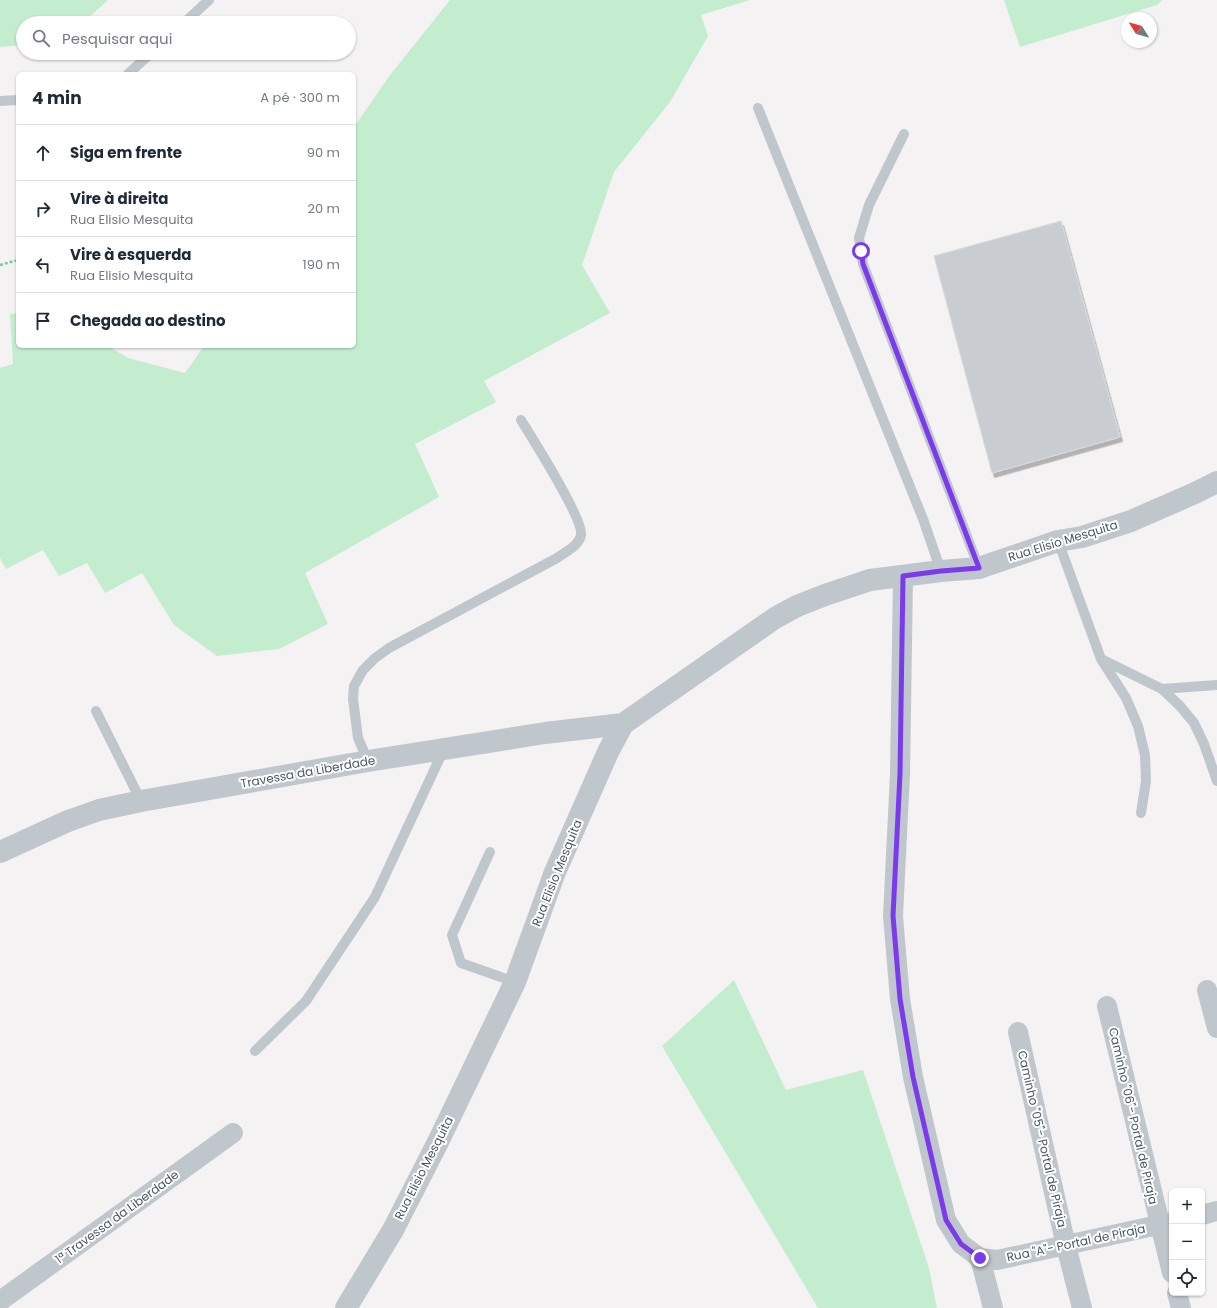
<!DOCTYPE html>
<html lang="pt">
<head>
<meta charset="utf-8">
<style>
  body { margin:0; font-family:Poppins,sans-serif; background:#f6f6f7; color:#1f2937 }
  .controls { position:absolute; right:12px; bottom:12px; display:grid; overflow:hidden; border-radius:6px; box-shadow:0 1px 3px #0004 }
  .controls button { width:36px; height:36px; display:grid; place-items:center; padding:0; border:0; border-bottom:1px solid #e0e1e3; background:#fff; color:#1f2937; font:20px sans-serif }
  .compass { position:absolute; left:1121px; top:12px; width:36px; height:36px; border-radius:50%; background:#fff; box-shadow:0 1px 3px #0004; rotate:307deg }
  .stop { position:absolute; width:12px; height:12px; margin:-9px; border:3px solid #7c3aed; border-radius:50%; background:#fff }
  .stop.end { background:#7c3aed; border-color:#fff; box-shadow:0 1px 4px #0008 }
  .list { margin:0; padding:0; list-style:none }
  h2 { display:flex; justify-content:space-between; align-items:center; height:52px; margin:0; padding:0 16px; font-size:17px }
  h2 small { font-size:13px; font-weight:400; color:#747a83 }
  .list li { display:grid; grid-template-columns:26px 1fr auto; gap:12px; align-items:center; box-sizing:border-box; height:56px; padding:0 16px; border-top:1px solid #e0e1e3 }
  .list b { display:block; font-size:15px; white-space:nowrap }
  .list p { margin:0; font-size:13px; white-space:nowrap; color:#747a83 }
  .list em { font-size:13px; font-style:normal; color:#747a83 }
  .icon { flex:none; width:22px; height:22px; fill:none; stroke:currentColor; stroke-width:2; stroke-linecap:round; stroke-linejoin:round }
  .map { position:relative; flex:none; width:1217px; height:1308px; overflow:hidden }
  .search { position:absolute; background:#fff; box-shadow:0 1px 3px #0004; left:16px; top:16px; width:340px; height:44px; display:flex; align-items:center; gap:10px; box-sizing:border-box; padding:0 14px; border-radius:22px; color:#747a83; font-size:15px }
  .panel { position:absolute; background:#fff; box-shadow:0 1px 3px #0004; left:16px; top:72px; width:340px; height:276px; border-radius:6px }
  .map>svg:first-child { display:block }
  .green { fill:#c4edd0 }
  .building { fill:#c9cdd1; stroke:#d6d9dd; filter:url(#shadow) }
  .lines { fill:none; stroke-linecap:round; stroke-linejoin:round }
  .path { stroke:#7eca9d; stroke-width:2.5; stroke-dasharray:3 2; stroke-linecap:butt }
  .service { stroke:#bfc7cd; stroke-width:10 }
  .minor { stroke:#bfc7cd; stroke-width:20 }
  .tertiary { stroke:#bfc7cd; stroke-width:22 }
  .route { stroke:#7c3aed; stroke-width:5 }
  .labels { text-anchor:middle; stroke-width:4; stroke-linejoin:round; paint-order:stroke }
  .street-label { font-size:12px; fill:#4b575e; stroke:#fff }
</style>
</head>
<body>
<div class="map">
<svg width="1217" height="1308" viewBox="0 0 1217 1308">
  <defs>
    <filter id="shadow"><feDropShadow dx="2.5" dy="4.5" stdDeviation="0" flood-color="#0004"/></filter>
  </defs>
  <rect width="100%" height="100%" fill="#f4f2f2"/>
  <path class="green" d="M0,0H108L83,23H23V45L0,47Z
    M450,0H750L701,15L708,36L670,102L614,172L582,265L610,313L484,381L496,402L415,444L439,497L305,573L328,624L279,649L217,656L174,625L142,573L105,593L87,563L59,576L43,550L6,569L0,558V368L13,364L10,314L18,313V346H108L128,358L185,373L204,346H354V127L390,75Z
    M1004,0H1162L1157,5L1020,47Z
    M734,980L786,1090L863,1070L929,1268L937,1308H818L662,1046Z"/>
  <path class="building" d="M1061,221L1120,437L992,473L934,256Z"/>
  <g class="lines">
    <path class="path" d="M0,265L18,260"/>
    <path class="service" d="M184,23L209,0
      M128,74L151,53
      M0,101L18,100
      M758,108L923,519L941,571
      M904,134L869,205L859,238L863,264L979,568
      M1058,541L1101,659L1126,698L1138,726L1145,755L1146,781L1141,813
      M1101,659L1162,689L1180,706L1194,723L1204,744L1217,781
      M1162,689L1217,685
      M96,711L141,801
      M368,761L358,738L353,699L354,686L363,670L375,658L389,648L557,558C565,552 579,546 581,535C584,520 532,438 521,420
      M490,852L452,935L461,963L515,982
      M255,1051L306,1001L375,897L444,749"/>
    <path class="minor" d="M903,576L900,774L893,916L900,999L913,1077L946,1220L961,1244L980,1258
      M1207,990L1217,1028
      M1107,1006L1172,1273
      M1018,1032L1066,1246L1082,1308
      M1202,1215L1217,1211
      M980,1258L997,1260L1172,1222
      M980,1258L993,1308
      M1177,1293L1181,1308
      M0,1301L233,1133"/>
    <path class="tertiary" d="M0,852L68,821L99,810L141,801L368,761L545,733L623,724
      M346,1308L393,1230L438,1142L515,982L555,872L608,752L623,724L775,618L797,606L825,595L870,580L941,571L979,568L1058,541L1082,537L1131,521L1195,493L1217,482"/>
  </g>
  <g class="lines">
    <path class="route" d="M861,251L863,264L979,568L941,571L903,576L900,774L893,916L900,999L913,1077L946,1220L961,1244L980,1258"/>
  </g>
  <g class="labels">
    <g class="street-label">
      <text transform="translate(1063 541) rotate(-17)" y="4">Rua Elisio Mesquita</text>
      <text transform="translate(308 772) rotate(-10)" y="4">Travessa da Liberdade</text>
      <text transform="translate(557 873) rotate(-68)" y="4">Rua Elisio Mesquita</text>
      <text transform="translate(1133 1116) rotate(77)" y="4">Caminho "06"- Portal de Piraja</text>
      <text transform="translate(1042 1139) rotate(77)" y="4">Caminho "05"- Portal de Piraja</text>
      <text transform="translate(424 1168) rotate(-63)" y="4">Rua Elisio Mesquita</text>
      <text transform="translate(117 1217) rotate(-36)" y="4">1ª Travessa da Liberdade</text>
      <text transform="translate(1076 1243) rotate(-12)" y="4">Rua "A"- Portal de Piraja</text>
    </g>
  </g>
</svg>
<div class="controls">
<button>+</button>
<button>−</button>
<button><svg class="icon" aria-label="locate" viewBox="0 0 24 24"><circle cx="12" cy="12" r="6"/><path d="M12 2v4M12 18v4M2 12h4M18 12h4"/></svg></button>
</div>
<svg class="compass" viewBox="-18 -18 36 36"><path d="M0-13l5 13h-10z" fill="#e53935"/><path d="M0 13l5-13h-10z" fill="#747a83"/></svg>
<div class="stop" style="left:861px;top:251px"></div>
<div class="stop end" style="left:980px;top:1258px"></div>
<div class="search"><svg class="icon" aria-label="search" viewBox="0 0 24 24"><circle cx="10" cy="10" r="6"/><path d="M15 15l6 6"/></svg>Pesquisar aqui</div>
<section class="panel">
<h2>4 min<small>A pé · 300 m</small></h2>
<ul class="list">
<li><svg class="icon" aria-label="ahead" viewBox="0 0 24 24"><path d="M12 20V5M6 11l6-6 6 6"/></svg><div><b>Siga em frente</b></div><em>90 m</em></li>
<li><svg class="icon" aria-label="right" viewBox="0 0 24 24"><path d="M7 20v-9h11M14 6l5 5-5 5"/></svg><div><b>Vire à direita</b><p>Rua Elisio Mesquita</p></div><em>20 m</em></li>
<li><svg class="icon" aria-label="left" viewBox="0 0 24 24"><path d="M17 20v-9H6M10 6l-5 5 5 5"/></svg><div><b>Vire à esquerda</b><p>Rua Elisio Mesquita</p></div><em>190 m</em></li>
<li><svg class="icon" aria-label="arrive" viewBox="0 0 24 24"><path d="M6 21V4h12l-3 4 3 4H6"/></svg><div><b>Chegada ao destino</b></div></li>
</ul>
</section>
</div>
</body>
</html>
